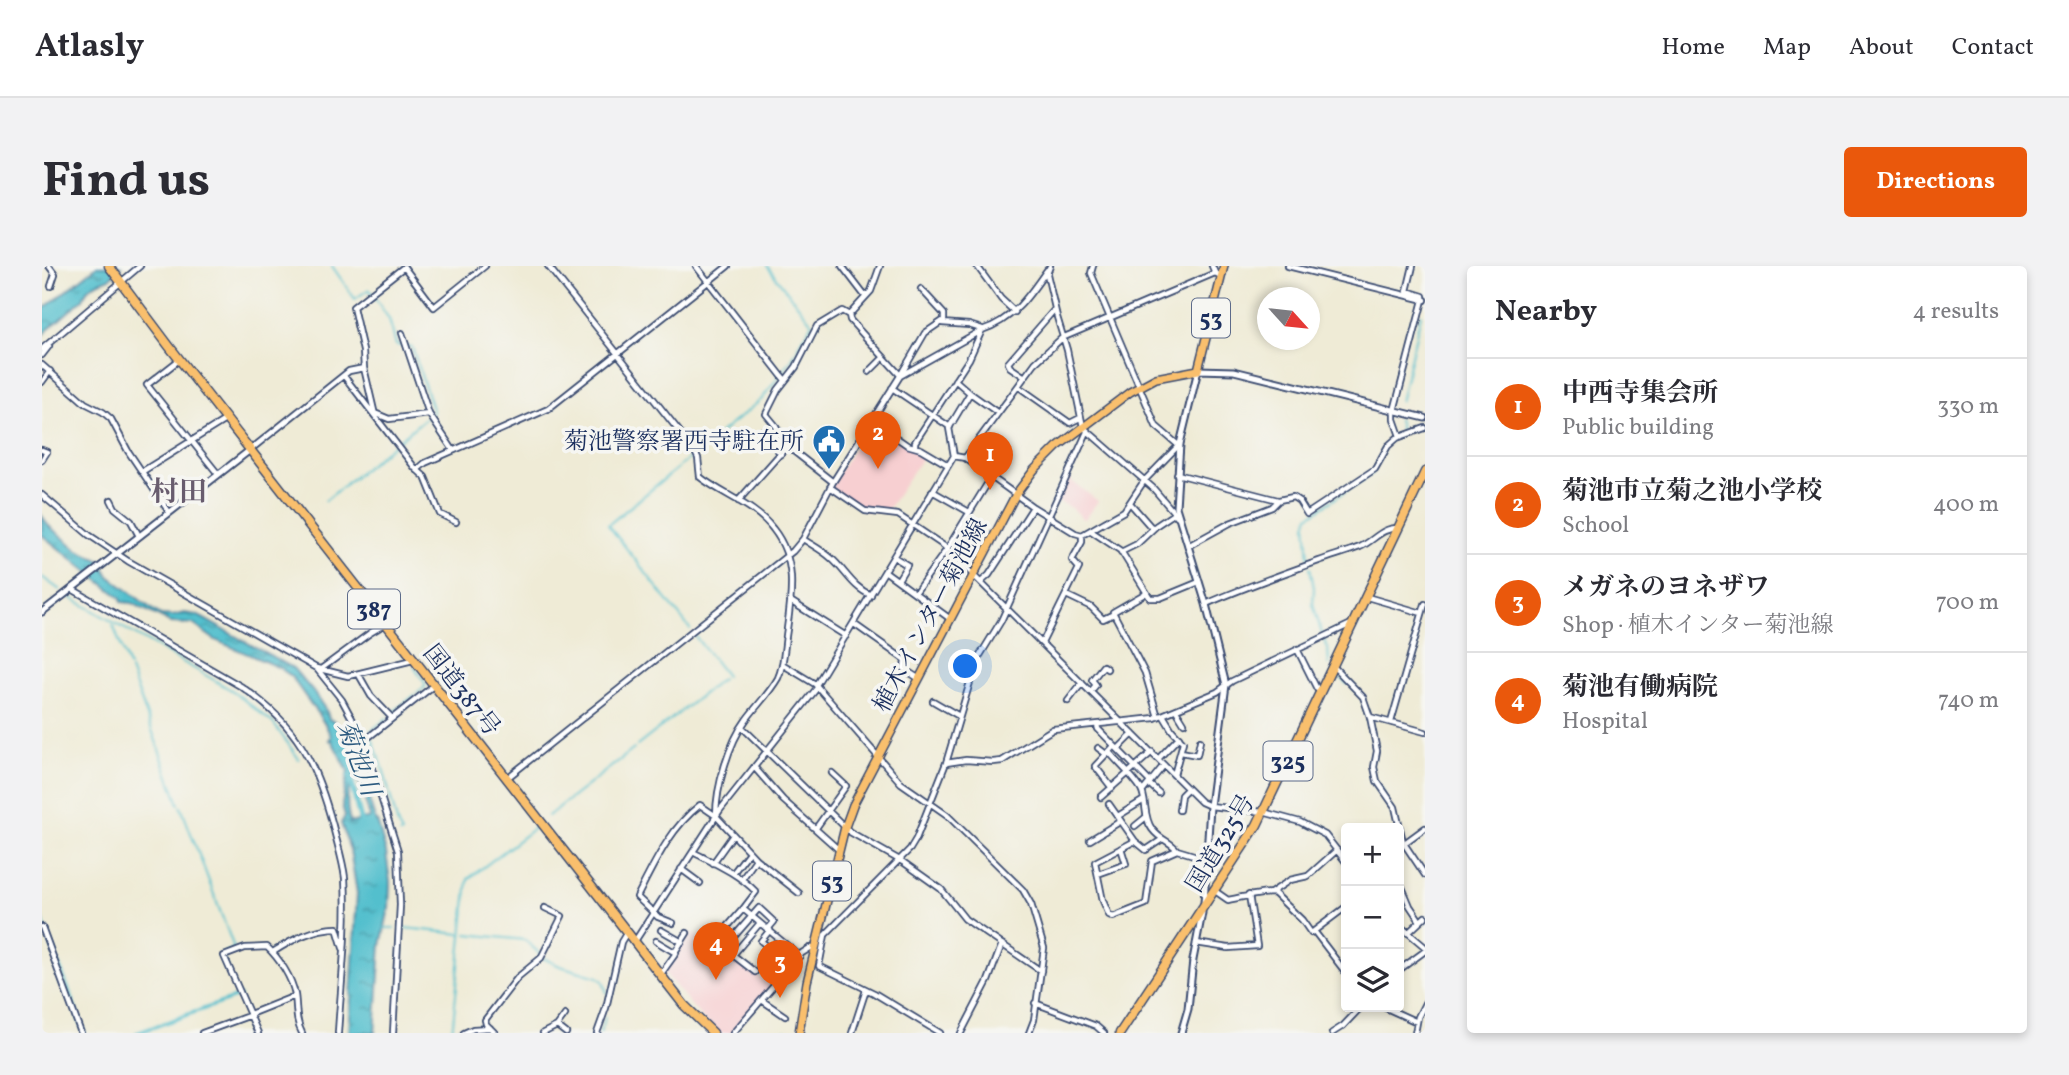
<!DOCTYPE html>
<html lang="en">
<head>
<meta charset="utf-8">
<style>
  body { margin:0; font-family:Vollkorn,"Noto Serif JP",serif; background:#f2f2f3; color:#2b2b33 }
  .controls { position:absolute; right:21px; bottom:21px; display:grid; overflow:hidden; border-radius:7px; box-shadow:0 4px 10px #0003 }
  .controls button { width:63px; height:63px; display:grid; place-items:center; padding:0; border:0; border-bottom:2px solid #e1e1e2; background:#fff; color:#2b2b33; font:35px sans-serif }
  .compass { position:absolute; left:1215px; top:21px; width:63px; height:63px; border-radius:50%; background:#fff; box-shadow:0 4px 10px #0003; rotate:117deg }
  .you { position:absolute; left:924px; top:401px; width:24px; height:24px; margin:-18px; border:5px solid #fff; border-radius:50%; background:#1a73e8; box-shadow:0 0 0 10px #1a73e833 }
  .badge { display:grid; place-items:center; width:46px; height:46px; border-radius:50%; background:#ea580c; color:#fff; font-size:23px; font-weight:700 }
  .pin { position:absolute; translate:-50% -58px; filter:drop-shadow(0 2px 4px #0008) }
  .pin::after { content:''; position:absolute; top:37px; width:24px; height:21px; background:inherit; clip-path:polygon(0 0,100% 0,50% 100%) }
  .list { margin:0; padding:0; list-style:none }
  h2 { display:flex; justify-content:space-between; align-items:center; height:91px; margin:0; padding:0 28px; font-size:30px }
  h2 small { font-size:23px; font-weight:400; color:#7c7c81 }
  .list li { display:grid; grid-template-columns:46px 1fr auto; gap:21px; align-items:center; box-sizing:border-box; height:98px; padding:0 28px; border-top:2px solid #e1e1e2 }
  .list b { display:block; font-size:26px; white-space:nowrap }
  .list p { margin:0; font-size:23px; white-space:nowrap; color:#7c7c81 }
  .list em { font-size:23px; font-style:normal; color:#7c7c81 }
  .icon { flex:none; width:38px; height:38px; fill:none; stroke:currentColor; stroke-width:2; stroke-linecap:round; stroke-linejoin:round }
  .map { position:relative; flex:none; width:1383px; height:767px; overflow:hidden; border-radius:7px }
  header { display:flex; align-items:center; gap:42px; box-sizing:border-box; height:98px; padding:0 35px; background:#fff; border-bottom:2px solid #e1e1e2 }
  header strong { font-size:33px }
  nav { display:flex; gap:38px; margin-inline-start:auto; font-size:24px }
  .intro { display:flex; align-items:center; justify-content:space-between; box-sizing:border-box; height:168px; padding:0 42px }
  h1 { margin:0; font-size:49px }
  .button { padding:18px 32px; border-radius:7px; background:#ea580c; color:#fff; font-size:24px; font-weight:700 }
  main { display:flex; gap:42px; padding:0 42px }
  aside { flex:1; background:#fff; border-radius:7px; box-shadow:0 4px 10px #0003 }
  .map>svg:first-child { display:block }
  .built { fill:#f7cfd1 }
  .water { fill:url(#water-ripples); stroke:#377796; stroke-width:2; fill-rule:evenodd }
  .lines { fill:none; stroke-linecap:round; stroke-linejoin:round }
  .stream { stroke:#53bfcd; stroke-width:2 }
  .canal { stroke:#53bfcd; stroke-width:3.5 }
  .river { stroke:#53bfcd; stroke-width:6 }
  .minor-casing { stroke:#3b4b70; stroke-width:8 }
  .tertiary-casing { stroke:#3b4b70; stroke-width:9 }
  .primary-casing { stroke:#3b4b70; stroke-width:10 }
  .trunk-casing { stroke:#3b4b70; stroke-width:11 }
  .minor { stroke:#fff; stroke-width:4.5 }
  .tertiary { stroke:#fff; stroke-width:5 }
  .primary { stroke:#f9bf6d; stroke-width:7 }
  .trunk { stroke:#f9bf6d; stroke-width:8 }
  .labels { text-anchor:middle; stroke-width:7; stroke-linejoin:round; paint-order:stroke }
  .shield { fill:#f6f6f2; stroke:#5d6b8a; stroke-width:2 }
  .shield-label { font-size:23px; font-weight:bold; fill:#1b2f5e }
  .poi-label { font-size:24px; fill:#1b2f5e; stroke:#f6f6f2; text-anchor:end }
  .street-label { font-size:24px; fill:#1b2f5e; stroke:#f6f6f2 }
  .water-label { font-size:26px; font-style:italic; fill:#2c5a7f; stroke:#f6f6f2 }
  .quarter-label { font-size:28px; font-weight:bold; fill:#685c6e; stroke:#f6f6f2 }
</style>
</head>
<body>
<header>
<strong>Atlasly</strong>
<nav><a>Home</a><a>Map</a><a>About</a><a>Contact</a></nav>
</header>
<div class="intro"><h1>Find us</h1><a class="button">Directions</a></div>
<main>
<div class="map">
<svg width="1383" height="767" viewBox="0 0 1383 767">
  <defs>
    <pattern id="water-ripples" width="26" height="14" patternUnits="userSpaceOnUse" patternTransform="scale(1.75)"><rect width="26" height="14" fill="#53bfcd"/><path d="M2 4q2-2 4 0t4 0M15 11q2-2 4 0t4 0" fill="none" stroke="#449caa"/></pattern>
  </defs>
  <rect width="100%" height="100%" fill="#f6f6f2"/>
  <filter id="ink" filterUnits="userSpaceOnUse"><feTurbulence type="fractalNoise" baseFrequency=".0143" numOctaves="2"/><feDisplacementMap in="SourceGraphic" scale="14" xChannelSelector="R" yChannelSelector="G"/><feConvolveMatrix kernelMatrix="1 2 1 2 8 2 1 2 1" color-interpolation-filters="sRGB"/></filter>
  <filter id="wash" filterUnits="userSpaceOnUse"><feTurbulence type="fractalNoise" baseFrequency=".00686" numOctaves="4" result="noise"/><feDisplacementMap in="SourceGraphic" scale="28" xChannelSelector="R" yChannelSelector="G"/><feGaussianBlur stdDeviation="1.57" result="paint"/><feColorMatrix in="noise" values="0 0 0 0 0 0 0 0 0 0 0 0 0 0 0 0 0 1.4 0 .05"/><feComposite in="paint" operator="in"/></filter>
  <g filter="url(#wash)">
    <rect width="100%" height="100%" fill="#efebd6"/>
    <path class="built" d="M829,154L882,189L844,246L823,245L788,221Z
      M1024,211L1056,235L1042,254L1029,242L1014,234Z
      M646,666L674,679L731,721L689,767H677L660,752L622,706Z"/>
    <path class="water" d="M55,0H79L68,12L53,18L45,24L41,33L0,69V44Z
      M0,250L8,261L36,284L59,295L67,310L111,344L119,349L131,350L142,347L155,349L251,402L273,428L285,446L287,453L293,456L297,468L306,472L316,510L322,517L334,556L335,555L344,586L348,616L347,642L339,679L333,767H307L315,627L308,584L299,557L303,550L300,539L306,505L290,475L287,474L289,470L283,458L248,409L236,401L173,374L151,358L129,357L90,337L80,336L79,332L0,269ZM312,510L318,518L328,552L308,557C303,537 305,525 312,510Z"/>
    <g class="lines">
      <path class="stream" d="M1358,136L1379,48
        M1356,153L1359,167
        M283,235L391,146L370,81L354,79L347,53L327,23L313,33L290,0
        M1267,293L1264,258L1267,250L1331,207
        M1268,301L1272,322L1271,338L1280,368
        M0,311L18,324
        M26,330L191,425L231,457L257,493
        M71,359L87,401
        M648,363L566,259L720,133L750,93L770,57L725,0
        M652,369L684,410
        M1282,374L1286,382L1287,398
        M88,404L137,538
        M1292,405L1305,418
        M351,446L383,421V417L372,401
        M328,466L345,452
        M330,472L341,502L356,560L360,567L358,568
        M595,480L680,413
        M1336,519L1342,529
        M139,541L192,682L179,689L187,706
        M506,550L592,483
        M343,662H352
        M363,662L419,668
        M425,668L483,674L498,688
        M501,692L518,700L556,711L561,715L565,727
        M410,767L426,613L495,560
        M558,767L563,752
        M743,767L744,764"/>
      <path class="canal" d="M0,653L2,660
        M3,662L14,690
        M15,694L25,720
        M26,722L31,736
        M32,739L42,766
        M156,745L198,730
        M95,767L153,746"/>
      <path class="river" d="M308,510L320,560"/>
    </g>
  </g>
  <g filter="url(#ink)">
    <g class="lines">
      <defs>
        <path id="minor" d="M7,0L13,8L9,20
          M506,0L652,184L656,192L658,211C681,229 713,239 731,263C757,296 749,333 744,370C742,384 742,399 736,412C727,428 714,440 704,454C687,477 674,521 674,550
          M654,0L743,114
          M800,0L823,30
          M838,0L829,25L807,49L808,54L858,109
          M935,0L959,33L973,46
          M1008,0L1005,8L1015,51L1025,84L1041,161L1111,222L1135,250
          M1051,0L1049,7L1114,160L1135,178
          M1170,0L1173,7
          M1246,0L1383,34
          M1371,0L1365,25L1381,30V34
          M362,1L392,41L443,0
          M900,57L927,59L940,63
          M360,67L387,148L411,184
          M0,83L98,0
          M0,89L7,80
          M137,94L105,119L176,208
          M0,99L43,137L61,146L69,153L86,185L127,246
          M827,106L841,92
          M302,110L373,202L383,211L398,248L414,256
          M858,110L940,64C971,54 987,30 1005,4
          M983,111L968,101L966,97L1012,44
          M913,114L928,127
          M0,116L8,105
          M977,121L1028,157L1038,152
          M850,122L908,161
          M335,148L347,153L387,148
          M333,149L322,102L321,85L311,41L362,1
          M829,154L865,179L879,183L906,199
          M720,165L739,188
          M1358,170L1352,153V145L1381,34
          M873,180V176L927,93L940,64
          M0,184L5,186L0,194
          M208,184L307,105L322,102
          M912,190L923,192L991,241L1033,267L1040,269L1082,245L1102,215L1138,178
          M923,192L993,97L1020,72L1173,7L1179,10
          M375,204L383,197L506,143L686,0
          M101,205L183,154
          M1135,208L1236,234
          M791,216L745,180L734,160L724,148L736,124L754,101L775,60L800,45L807,49
          M788,221L823,245L856,249L902,280L1159,536L1168,540L1221,546L1258,556L1283,569L1304,596
          M890,225L927,246
          M0,229L47,269L86,295L274,402L306,410L371,394
          M69,234L73,242L89,255L97,270
          M696,235L745,180
          M1088,237L1109,261H1112
          M1049,265L1079,285L1108,332H1118L1157,316
          M761,273C770,279 780,284 789,292C803,304 811,322 829,329
          M1146,280L1188,257L1230,241L1237,234L1251,231L1257,235L1265,248L1333,203L1346,180L1355,172L1383,162
          M1079,286L1095,278L1115,259L1133,247
          M852,291L865,299L856,314
          M844,306L907,352
          M939,316L947,309L991,241
          M30,323L200,421C255,459 274,496 291,560C295,577 301,595 303,612C306,664 299,716 296,767
          M873,327L905,283L950,210
          M1104,327L1071,346L1103,407L1116,451
          M1024,329L1049,341L1061,353L1072,348
          M1325,331L1380,347
          M750,336L804,370
          M1164,338C1201,322 1240,308 1277,295C1291,290 1305,286 1318,281C1333,274 1339,262 1356,262
          M812,358L863,394L862,403L876,412
          M1000,377L1037,302L1030,294L1040,276V269
          M1255,383L1275,423L1278,425
          M740,398L773,418L859,517L905,549L981,624L989,638L1002,682L992,754L987,767
          M1291,400L1321,431L1328,451L1335,485L1332,501L1335,515L1353,541L1361,576L1383,609
          M275,403L300,434L320,471L356,585L358,639L351,767
          M279,403L328,367L343,358
          M317,409L329,430L350,452
          M774,419L912,190L907,162L928,127L956,147
          M1049,425L1054,419L1050,414L1061,400L1065,403
          M891,435L917,450
          M1026,435L1040,417
          M1134,444L1142,457
          M1121,449L1130,464L1141,476L1132,509
          M1328,451L1383,466
          M1349,456L1383,338
          M1055,459L1056,463L1108,516
          M700,461L808,566L861,596L899,623L923,653L999,705
          M321,472L328,470L391,420
          M1056,482L1064,488
          M1076,483L1091,468
          M1067,486C1077,498 1091,510 1099,523C1105,534 1101,551 1110,563C1119,575 1127,574 1135,584
          M1139,486L1155,489L1158,475
          M1116,493L1137,471
          M904,497L924,494L951,496L960,495L1011,463L1113,452L1175,426L1190,415L1311,357
          M712,501L741,534L797,584
          M465,512L751,285L761,273L791,216L858,110L883,67L902,54V48L879,23
          M1107,518L1117,527
          M1070,522L1053,500L1072,480
          M1101,525L1122,499
          M1059,531L1110,486
          M1067,538L1093,575L1104,584L1119,574
          M1137,544L1139,529L1145,523
          M1076,550L1102,534
          M1093,560L1104,551
          M774,562L804,520L790,507
          M1048,574L1079,555
          M1093,575L1053,596L1061,635L1067,649L1071,651L1104,638L1110,595L1135,584L1165,593
          M1357,581L1383,562
          M651,586C672,597 697,608 714,626L701,643L758,690
          M671,597L691,569
          M639,603L658,617
          M691,607L707,586
          M1056,608L1084,598L1079,582
          M700,613L714,593
          M1357,614L1368,640L1378,655
          M1173,625L1186,634C1201,631 1218,627 1232,627L1260,654L1269,667L1272,665L1304,707
          M1230,626L1248,614L1266,610L1295,584
          M701,643L673,675L713,706
          M631,657L616,651L595,631C612,598 628,562 658,539L674,550L714,593L757,627
          M1357,659L1383,681
          M0,661L39,767
          M619,664L640,676
          M728,664L719,675L749,700
          M1272,665L1304,641
          M1366,667L1383,651
          M593,675L678,544L775,422
          M614,675L634,687L619,708
          M1154,677L1186,682L1215,680L1207,629
          M682,682L717,642L732,656L726,663
          M231,686C250,674 271,662 295,662L301,682
          M633,686L645,667
          M691,689L718,657
          M1357,704L1383,685
          M721,735L743,750
          M993,737L1054,760L1062,767
          M1342,741L1375,756
          M208,748L253,730
          M515,760L523,749
          M160,767L209,749
          M216,767L182,690L203,682L225,681C237,692 250,712 253,729C255,742 253,754 260,767
          M422,767L431,763L448,762
          M453,767L444,758L443,754L476,711L499,692L520,650L503,642
          M501,767L515,760L524,767
          M555,767L564,742L579,676L585,666
          M691,767L760,687L768,682H773
          M810,767L824,724
          M898,767L832,727L777,700L783,669L868,583L874,573L904,497L934,396L959,355L1045,166
          M919,767L946,715L960,678
          M1290,767L1301,760L1319,741
          M1373,767L1376,751L1383,737"/>
        <path id="tertiary" d="M0,346L208,184
          M1162,637L1168,540L1184,419L1164,338L1134,241L1138,178L1156,104L1192,105L1383,152
          M1139,767L1146,743L1151,694L1160,647"/>
        <path id="primary" d="M757,767L765,716L803,561L811,539L974,228L992,204L1015,181L1088,126L1114,112L1156,104L1182,0"/>
        <path id="trunk" d="M67,0L127,80L642,739L671,767
          M1078,767L1215,559L1383,206"/>
      </defs>
      <use href="#minor" class="minor-casing"/>
      <use href="#tertiary" class="tertiary-casing"/>
      <use href="#primary" class="primary-casing"/>
      <use href="#trunk" class="trunk-casing"/>
      <use href="#minor" class="minor"/>
      <use href="#tertiary" class="tertiary"/>
      <use href="#primary" class="primary"/>
      <use href="#trunk" class="trunk"/>
    </g>
  </g>
  <defs>
    <symbol id="civic-pin" viewBox="-11 -11 22 30"><path d="M0 17L-7.5 6A9.5 9.5 0 1 1 7.5 6Z" fill="#1f6fb2" stroke="#f6f6f2"/><path d="M-.6-6.5H3V-4.5H.6V-3L4-1V1h2V6H-6V1h2V-1L-.6-3ZM-1.2 2.5V6h2.4V2.5Z" fill="#fff"/></symbol>
  </defs>
  <g fill-rule="evenodd">
    <use href="#civic-pin" x="768" y="156" width="38" height="52"/>
  </g>
  <g class="labels">
    <g class="shield">
      <rect x="1150" y="32.5" width="38" height="39" rx="5"/>
      <rect x="306" y="323.5" width="52" height="39" rx="5"/>
      <rect x="1221.5" y="475.5" width="49" height="39" rx="5"/>
      <rect x="771" y="595.5" width="38" height="39" rx="5"/>
    </g>
    <g class="shield-label">
      <text x="1169" y="60">53</text>
      <text x="332" y="351">387</text>
      <text x="1246" y="503">325</text>
      <text x="790" y="623">53</text>
    </g>
    <g class="poi-label">
      <text x="762" y="183">菊池警察署西寺駐在所</text>
    </g>
    <g class="street-label">
      <text transform="translate(888 349) rotate(-62)" y="8">植木インター菊池線</text>
      <text transform="translate(420 424) rotate(52)" y="8">国道387号</text>
      <text transform="translate(1178 577) rotate(-59)" y="8">国道325号</text>
    </g>
    <g class="water-label">
      <text transform="translate(317 492) rotate(70)" y="9">菊池川</text>
    </g>
    <g class="quarter-label">
      <text x="137" y="235">村田</text>
    </g>
  </g>
</svg>
<div class="controls">
<button>+</button>
<button>−</button>
<button><svg class="icon" aria-label="layers" viewBox="0 0 24 24"><path d="M12 4l9 5-9 5-9-5zM3 14l9 5 9-5"/></svg></button>
</div>
<svg class="compass" viewBox="-18 -18 36 36"><path d="M0-13l5 13h-10z" fill="#e53935"/><path d="M0 13l5-13h-10z" fill="#7c7c81"/></svg>
<div class="you"></div>
<div class="pin badge" style="left:948px;top:224px">1</div>
<div class="pin badge" style="left:836px;top:203px">2</div>
<div class="pin badge" style="left:738px;top:732px">3</div>
<div class="pin badge" style="left:674px;top:714px">4</div>
</div>
<aside>
<h2>Nearby<small>4 results</small></h2>
<ul class="list">
<li><span class="badge">1</span><div><b>中西寺集会所</b><p>Public building</p></div><em>330 m</em></li>
<li><span class="badge">2</span><div><b>菊池市立菊之池小学校</b><p>School</p></div><em>400 m</em></li>
<li><span class="badge">3</span><div><b>メガネのヨネザワ</b><p>Shop · 植木インター菊池線</p></div><em>700 m</em></li>
<li><span class="badge">4</span><div><b>菊池有働病院</b><p>Hospital</p></div><em>740 m</em></li>
</ul>
</aside>
</main>
</body>
</html>
